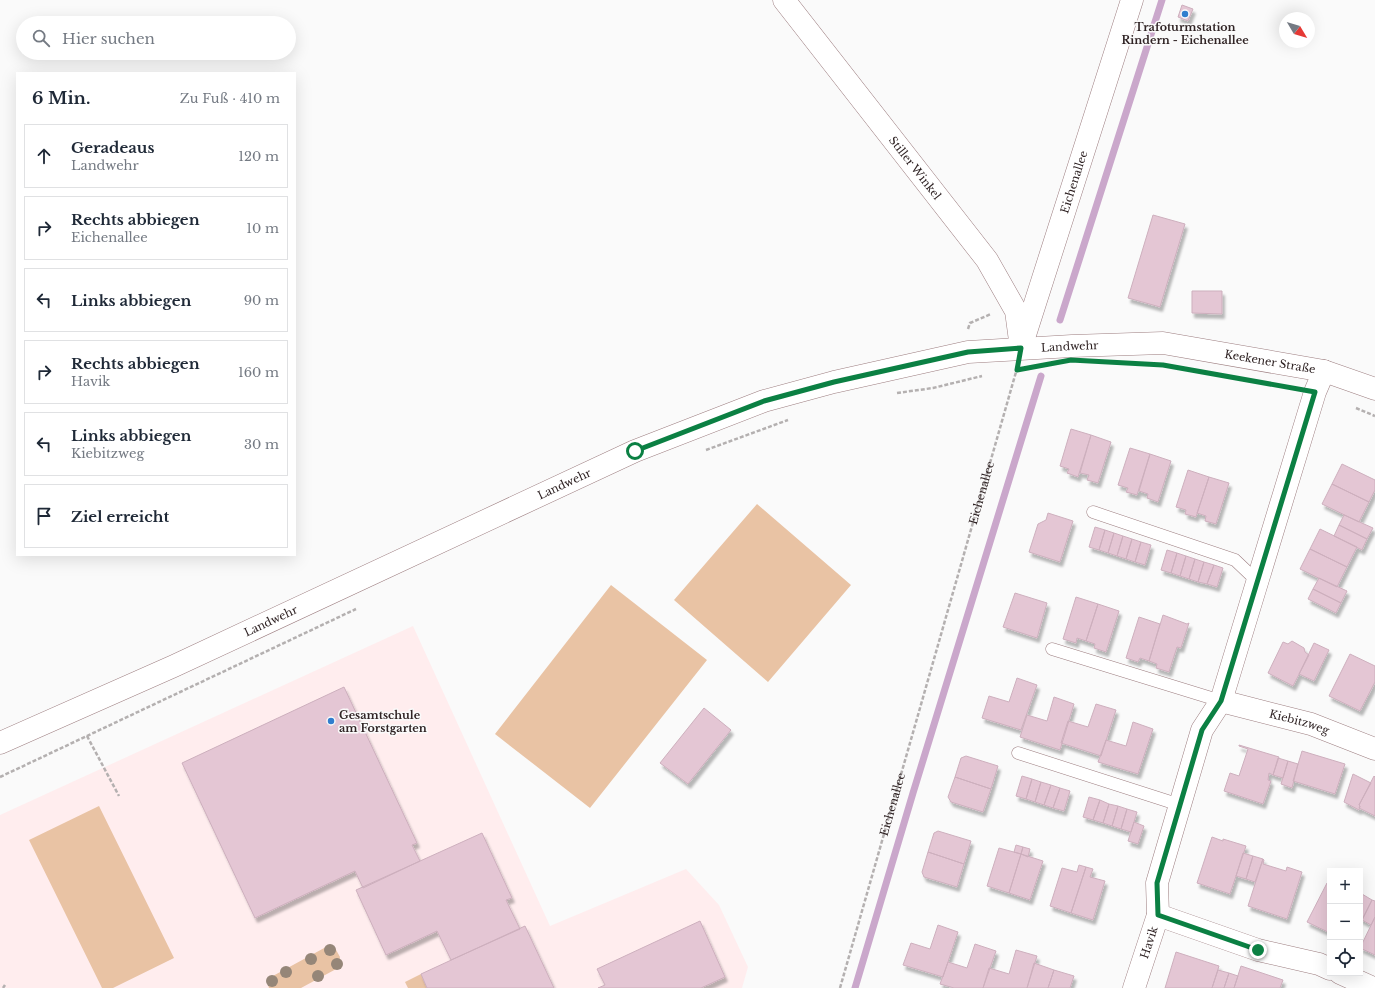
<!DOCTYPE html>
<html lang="de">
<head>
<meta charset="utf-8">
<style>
  body { margin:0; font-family:"Libre Baskerville",serif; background:#f6f6f7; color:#1f2937 }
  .controls { position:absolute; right:12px; bottom:12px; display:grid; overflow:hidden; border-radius:0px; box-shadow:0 4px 16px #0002 }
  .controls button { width:36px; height:36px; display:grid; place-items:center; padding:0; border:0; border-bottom:1px solid #e0e1e3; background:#fff; color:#1f2937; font:20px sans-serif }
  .compass { position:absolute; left:1279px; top:12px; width:36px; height:36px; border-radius:50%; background:#fff; box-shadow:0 4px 16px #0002; rotate:128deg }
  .stop { position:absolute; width:12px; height:12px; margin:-9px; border:3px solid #0b8043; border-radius:50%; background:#fff }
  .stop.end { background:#0b8043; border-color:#fff; box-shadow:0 1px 4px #0008 }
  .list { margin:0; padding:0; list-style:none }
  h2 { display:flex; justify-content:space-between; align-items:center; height:52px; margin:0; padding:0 16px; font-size:17px }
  h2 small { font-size:13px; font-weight:400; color:#747a83 }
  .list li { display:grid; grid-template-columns:26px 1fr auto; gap:12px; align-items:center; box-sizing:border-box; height:64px; margin:0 8px 8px; padding:0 8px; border:1px solid #e0e1e3; border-radius:0px }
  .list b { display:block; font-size:15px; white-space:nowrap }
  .list p { margin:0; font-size:13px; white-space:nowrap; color:#747a83 }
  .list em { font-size:13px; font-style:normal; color:#747a83 }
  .icon { flex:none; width:22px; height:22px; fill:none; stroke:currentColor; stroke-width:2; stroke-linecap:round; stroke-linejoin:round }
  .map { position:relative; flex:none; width:1375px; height:988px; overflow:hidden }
  .search { position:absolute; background:#fff; box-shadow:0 4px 16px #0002; left:16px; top:16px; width:280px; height:44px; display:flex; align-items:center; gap:10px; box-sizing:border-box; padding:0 14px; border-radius:22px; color:#747a83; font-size:15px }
  .panel { position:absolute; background:#fff; box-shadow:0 4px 16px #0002; left:16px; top:72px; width:280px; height:484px; border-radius:0px }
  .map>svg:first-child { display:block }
  .built { fill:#ffedee }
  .green { fill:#e9c3a4 }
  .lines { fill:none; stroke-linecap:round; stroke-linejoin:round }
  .stream { stroke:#caa7cb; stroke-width:7 }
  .building { fill:#e4c6d4; stroke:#cdafbd; filter:url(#shadow) }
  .lane-casing { stroke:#9d7e80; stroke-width:13 }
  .street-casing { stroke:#9d7e80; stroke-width:23 }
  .secondary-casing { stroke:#9d7e80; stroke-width:23 }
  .path { stroke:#b4b0b0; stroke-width:2.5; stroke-dasharray:4 2; stroke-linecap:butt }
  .lane { stroke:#fff; stroke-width:12 }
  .street { stroke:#fff; stroke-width:22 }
  .secondary { stroke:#fff; stroke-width:22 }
  .tree { fill:#958678 }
  .route { stroke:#0b8043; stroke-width:5 }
  .poi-dot { fill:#317ece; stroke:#fafafa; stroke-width:1.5 }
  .labels { text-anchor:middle; stroke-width:3; stroke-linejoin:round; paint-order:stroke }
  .poi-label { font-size:11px; font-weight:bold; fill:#302425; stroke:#fafafa }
  .street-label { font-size:11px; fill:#302425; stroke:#fafafa }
</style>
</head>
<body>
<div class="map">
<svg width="1375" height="988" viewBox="0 0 1375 988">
  <defs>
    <filter id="shadow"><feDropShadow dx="2.5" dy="4.5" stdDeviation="1" flood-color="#0004"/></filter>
  </defs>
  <rect width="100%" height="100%" fill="#fafafa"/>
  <path class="built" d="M413,626L550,926L686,869L719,905L748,967L742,988H0V815Z"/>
  <path class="green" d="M757,504L851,585L768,682L674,600Z
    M611,585L707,660L590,808L495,734Z
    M99,806L174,958L113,988H102L29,840Z
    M326,947L335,948L340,957L338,968L301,988H269L268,985L271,977Z
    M421,974L427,988H408L405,982Z"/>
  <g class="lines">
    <path class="stream" d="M1060,320L1162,0
      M855,988L913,793L1041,376"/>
  </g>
  <path class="building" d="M1182,5L1193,9L1188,21L1178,17Z
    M1153,215L1185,224L1160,307L1128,298Z
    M1192,291H1222V314L1192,313Z
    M1071,429L1091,435L1078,477L1067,473L1069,469L1060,466Z
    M1091,435L1111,442L1098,483L1087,480L1089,475L1080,473Z
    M1130,448L1150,454L1137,495L1126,492L1128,488L1118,485Z
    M1150,454L1171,461L1158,502L1147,498L1148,494L1139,491Z
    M1342,464L1375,480V490L1369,502L1332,484Z
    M1188,470L1209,477L1196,517L1185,514L1186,510L1176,507Z
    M1209,477L1229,483L1216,524L1205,521L1206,516L1197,513Z
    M1332,484L1369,502L1359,522L1322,504Z
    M1048,513L1073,521L1060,562L1029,552L1038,524L1046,520Z
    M1344,515L1373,528L1367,539L1339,525Z
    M1339,525L1367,539L1362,550L1334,536Z
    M1095,527L1105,530L1099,550L1089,547Z
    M1320,529L1357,547L1347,567L1310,549Z
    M1105,530L1114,533L1108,553L1099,550Z
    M1114,533L1123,536L1117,556L1108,553Z
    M1123,536L1132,539L1126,559L1117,556Z
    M1132,539L1141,542L1135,562L1126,559Z
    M1141,542L1151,545L1145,565L1135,562Z
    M1310,549L1347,567L1337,587L1300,569Z
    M1167,550L1177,553L1171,573L1161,570Z
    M1177,553L1186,556L1180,576L1171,573Z
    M1186,556L1195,559L1189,579L1180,576Z
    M1195,559L1204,562L1198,582L1189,579Z
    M1204,562L1214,565L1207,584L1198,582Z
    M1214,565L1223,568L1217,587L1207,584Z
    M1319,578L1347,591L1341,603L1313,589Z
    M1313,589L1341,603L1336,613L1308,599Z
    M1015,593L1047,603L1037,638L1003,627Z
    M1076,597L1098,604L1086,641L1077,638L1076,643L1063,639Z
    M1098,604L1119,611L1106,652L1094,648L1095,644L1086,641Z
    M1163,615L1187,624L1189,623L1181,648L1177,647L1169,672L1156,668L1157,664L1149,661Z
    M1139,617L1160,624L1149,661L1140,658L1138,662L1126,658Z
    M1292,641L1304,648L1305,652L1309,655L1293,686L1268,673L1283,642L1288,644Z
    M1314,643L1329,650L1314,681L1299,674Z
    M1350,654L1375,666V682L1360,711L1329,696Z
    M1017,678L1037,685L1021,730L982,718L989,696L1009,702Z
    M344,687L417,843L412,845L420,861L363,888L355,871L255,918L182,763Z
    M1054,697L1074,704L1060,750L1020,737L1027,715L1047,721Z
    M1096,704L1116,710L1101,756L1061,743L1068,721L1088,727Z
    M704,708L731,730L688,784L660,763Z
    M1133,722L1153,729L1138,774L1098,762L1106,740L1126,746Z
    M1239,745L1279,757L1273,775L1269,773L1268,780L1271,781L1263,804L1224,791L1230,773L1239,776L1248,749L1239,746Z
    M1302,751L1345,764L1335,794L1293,781Z
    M966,756L998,766L991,789L955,777L961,758Z
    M1278,758L1288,761L1283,778L1273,775Z
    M1288,761L1298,764L1292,788L1281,784Z
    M1353,774L1371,783L1359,805L1360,806L1359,810L1344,802Z
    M1022,776L1032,779L1026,799L1016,796Z
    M1374,776L1375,777V816L1359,808L1360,806L1359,805Z
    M955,777L991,789L983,812L951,802L948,797Z
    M1032,779L1041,782L1035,802L1026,799Z
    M1041,782L1051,785L1044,805L1035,802Z
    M1051,785L1060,788L1053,808L1044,805Z
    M1060,788L1070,791L1064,811L1053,808Z
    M1089,797L1100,800L1093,820L1083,817Z
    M1100,800L1109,804L1103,823L1093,820Z
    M1109,804L1118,806L1112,826L1103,823Z
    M1118,806L1127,809L1121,829L1112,826Z
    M1127,809L1137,812L1131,832L1121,829Z
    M1134,822L1144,826L1138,844L1128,841Z
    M938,831L971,841L964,864L928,852L934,833Z
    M482,833L512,898L506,900L520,929L451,960L437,931L386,955L356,890Z
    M1212,837L1223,841V839L1246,846L1230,894L1197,883Z
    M1016,845L1023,847L1021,854L1014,852Z
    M1023,847L1030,849L1028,857L1021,854Z
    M999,848L1021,854L1009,893L987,886Z
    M928,852L964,864L957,887L924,877L922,872Z
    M1243,853L1253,856L1246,879L1236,876Z
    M1021,854L1043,861L1030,900L1009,893Z
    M1253,856L1263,859L1255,882L1246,879Z
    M1263,859L1264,860L1263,864L1286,871L1287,867L1302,872L1287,919L1248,906Z
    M1079,865L1086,867L1071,913L1050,906L1062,868L1077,872Z
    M1086,867L1093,869L1090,877L1105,881L1093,920L1071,913Z
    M1327,883L1330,884V933L1307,922Z
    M1362,894L1372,900L1362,920L1360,919V898Z
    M1372,900L1375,901V917L1371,925L1362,920Z
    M1375,917V955L1360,948Z
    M700,921L725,977L701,988H598L605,985L597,969Z
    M938,925L958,932L943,977L903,965L911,943L930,949Z
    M525,926L554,988H427L421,974Z
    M975,944L996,951L983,988H954L940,984L948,962L967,968Z
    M1016,950L1037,956L1027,988H983L989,968L1009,974Z
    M1176,952L1219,966L1212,988H1165Z
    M1034,963L1054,970L1048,988H1027Z
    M1241,966L1283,980L1280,988H1234Z
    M1054,970L1074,976L1070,988H1048Z
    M1218,970L1229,973L1224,988H1212Z
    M1229,973L1238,976L1234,988H1224Z"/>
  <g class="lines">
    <defs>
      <path id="lane" d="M1093,512L1235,560L1257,581
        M1052,649L1221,701
        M1018,753L1180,805"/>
      <g id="street">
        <path id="s2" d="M784,0L987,260L1016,311L1021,348"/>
        <path id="s3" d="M1023,341L1132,0"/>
        <path id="s4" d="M1221,701L1311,724L1375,749"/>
        <path d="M1158,915L1258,950L1319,964L1330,969"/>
        <path d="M1340,973L1373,988"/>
        <path id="s5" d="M1134,988L1158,915L1157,883L1202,730L1221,701L1315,392L1324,371"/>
      </g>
      <g id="secondary">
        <path id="s6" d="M0,743L174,666L635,451L764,401L834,382L968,352L1072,346L1163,343L1324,371L1375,389"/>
      </g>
    </defs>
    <use href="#lane" class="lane-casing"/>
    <use href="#street" class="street-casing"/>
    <use href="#secondary" class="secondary-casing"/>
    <g class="path">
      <path d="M968,329L970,323L991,314"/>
      <path d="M897,393L933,388L982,376"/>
      <path d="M1356,408L1375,416"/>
      <path d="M706,450L788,420"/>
      <path d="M87,736L119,796"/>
      <path d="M0,777L356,609"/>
      <path d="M3,988L5,985"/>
      <path id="s1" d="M840,988L1016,372"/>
    </g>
    <use href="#lane" class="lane"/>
    <use href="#street" class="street"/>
    <use href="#secondary" class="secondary"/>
  </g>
  <g class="tree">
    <circle cx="330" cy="950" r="6"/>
    <circle cx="311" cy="959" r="6"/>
    <circle cx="337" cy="964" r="6"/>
    <circle cx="286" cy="972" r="6"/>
    <circle cx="318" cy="976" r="6"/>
    <circle cx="272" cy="981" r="6"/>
  </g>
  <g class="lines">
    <path class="route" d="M635,451L764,401L834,382L968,352L1021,348L1017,370L1071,360L1163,365L1315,392L1221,701L1202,730L1180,805L1157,883L1158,915L1258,950"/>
  </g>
  <g class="poi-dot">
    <circle cx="1185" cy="14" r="4"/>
    <circle cx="331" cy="721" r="4"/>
  </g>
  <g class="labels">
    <g class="poi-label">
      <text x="1185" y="31">Trafoturmstation<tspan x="1185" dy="13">Rindern - Eichenallee</tspan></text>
      <text x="339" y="719" text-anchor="start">Gesamtschule<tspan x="339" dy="13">am Forstgarten</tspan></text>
    </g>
    <g class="street-label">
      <text dy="4" stroke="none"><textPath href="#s2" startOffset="213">Stiller Winkel</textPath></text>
      <text dy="4" stroke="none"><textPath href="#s3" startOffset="167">Eichenallee</textPath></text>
      <text dy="4" stroke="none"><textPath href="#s6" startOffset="1149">Landwehr</textPath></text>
      <text dy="4" stroke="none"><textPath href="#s6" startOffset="1351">Keekener Straße</textPath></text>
      <text dy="4" stroke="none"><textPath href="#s6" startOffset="621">Landwehr</textPath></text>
      <text dy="4" stroke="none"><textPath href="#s1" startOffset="515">Eichenallee</textPath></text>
      <text dy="4" stroke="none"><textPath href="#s6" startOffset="297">Landwehr</textPath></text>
      <text dy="4" stroke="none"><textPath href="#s4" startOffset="81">Kiebitzweg</textPath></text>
      <text dy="4" stroke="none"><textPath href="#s1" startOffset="191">Eichenallee</textPath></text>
      <text dy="4" stroke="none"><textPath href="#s5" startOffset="48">Havik</textPath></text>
    </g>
  </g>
</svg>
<div class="controls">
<button>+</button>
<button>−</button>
<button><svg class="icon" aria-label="locate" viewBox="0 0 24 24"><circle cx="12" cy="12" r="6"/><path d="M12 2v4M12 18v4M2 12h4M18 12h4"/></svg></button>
</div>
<svg class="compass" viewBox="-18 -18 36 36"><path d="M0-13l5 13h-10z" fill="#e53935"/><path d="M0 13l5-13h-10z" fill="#747a83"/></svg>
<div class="stop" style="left:635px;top:451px"></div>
<div class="stop end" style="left:1258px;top:950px"></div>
<div class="search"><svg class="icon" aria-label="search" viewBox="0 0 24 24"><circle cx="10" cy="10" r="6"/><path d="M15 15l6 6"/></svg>Hier suchen</div>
<section class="panel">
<h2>6 Min.<small>Zu Fuß · 410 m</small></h2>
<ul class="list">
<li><svg class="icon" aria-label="ahead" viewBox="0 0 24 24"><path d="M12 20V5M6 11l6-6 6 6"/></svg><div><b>Geradeaus</b><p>Landwehr</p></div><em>120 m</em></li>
<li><svg class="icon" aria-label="right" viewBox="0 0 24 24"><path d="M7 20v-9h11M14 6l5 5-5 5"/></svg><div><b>Rechts abbiegen</b><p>Eichenallee</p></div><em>10 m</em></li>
<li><svg class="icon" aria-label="left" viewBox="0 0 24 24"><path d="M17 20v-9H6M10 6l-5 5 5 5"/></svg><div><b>Links abbiegen</b></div><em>90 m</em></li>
<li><svg class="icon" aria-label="right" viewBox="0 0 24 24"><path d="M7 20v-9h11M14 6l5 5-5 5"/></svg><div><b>Rechts abbiegen</b><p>Havik</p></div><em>160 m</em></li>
<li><svg class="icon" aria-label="left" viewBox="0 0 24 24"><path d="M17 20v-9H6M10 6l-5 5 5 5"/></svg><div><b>Links abbiegen</b><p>Kiebitzweg</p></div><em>30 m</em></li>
<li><svg class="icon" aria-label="arrive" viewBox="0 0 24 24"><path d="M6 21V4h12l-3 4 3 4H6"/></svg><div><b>Ziel erreicht</b></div></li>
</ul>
</section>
</div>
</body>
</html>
